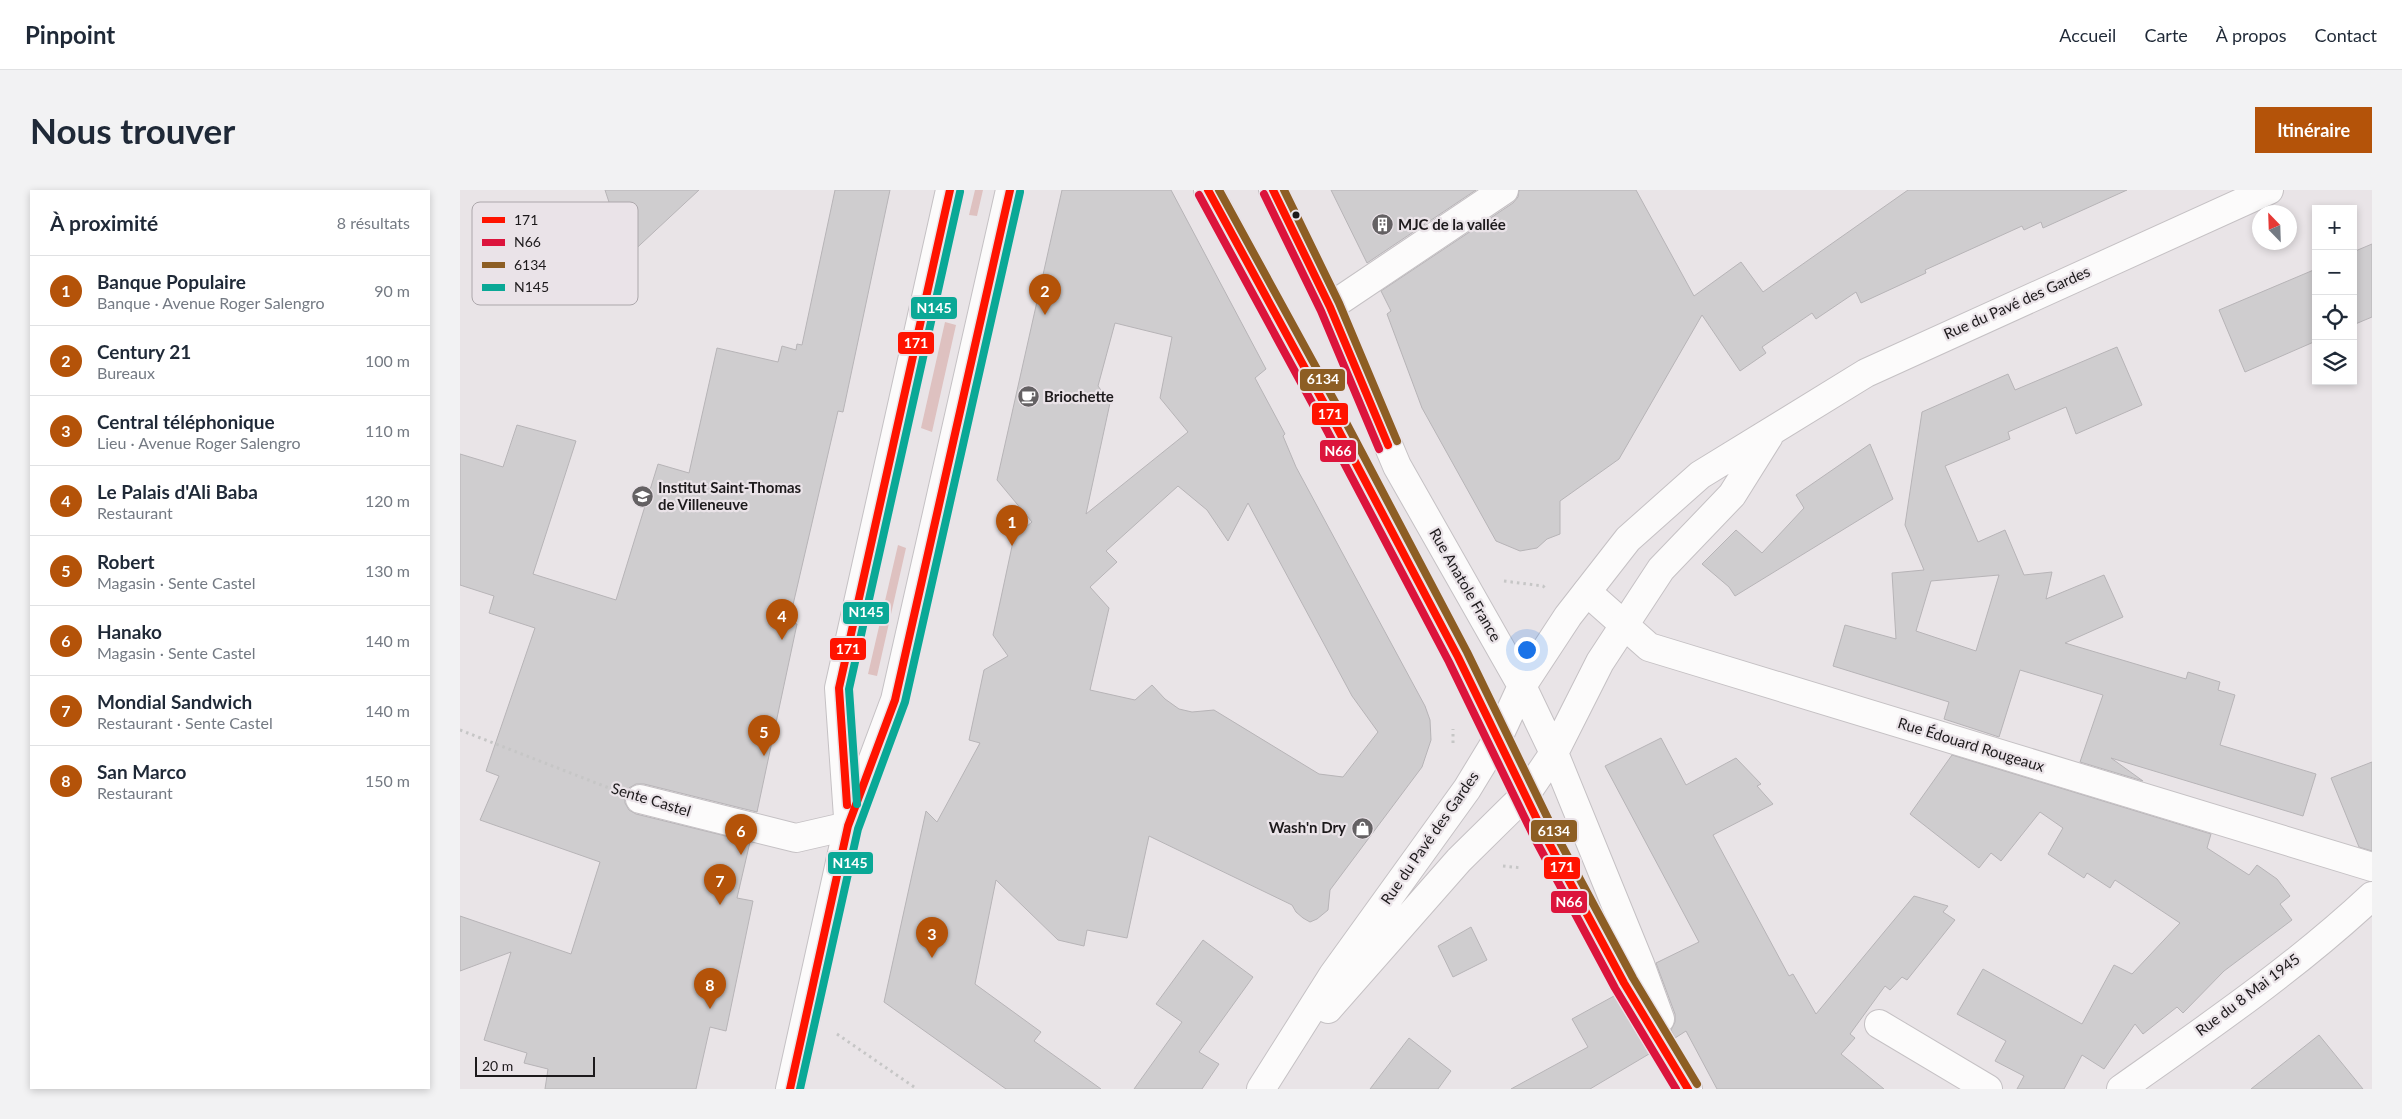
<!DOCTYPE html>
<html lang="fr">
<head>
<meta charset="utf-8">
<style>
  body { margin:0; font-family:Lato,sans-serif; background:#f2f2f3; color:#1f2937 }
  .controls { position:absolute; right:15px; top:15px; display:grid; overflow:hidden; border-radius:0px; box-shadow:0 2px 8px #0003 }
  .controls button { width:45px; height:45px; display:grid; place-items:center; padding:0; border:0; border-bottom:1px solid #e0e1e3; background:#fff; color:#1f2937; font:25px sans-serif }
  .compass { position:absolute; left:1792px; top:15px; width:45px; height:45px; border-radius:50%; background:#fff; box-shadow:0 2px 8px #0003; rotate:337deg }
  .scale { position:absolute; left:15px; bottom:12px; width:120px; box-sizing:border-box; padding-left:5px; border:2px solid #1d1a1c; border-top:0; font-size:14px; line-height:18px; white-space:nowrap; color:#1d1a1c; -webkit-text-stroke:4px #eae3e8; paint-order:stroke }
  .you { position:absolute; left:1066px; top:459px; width:18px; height:18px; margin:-12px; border:4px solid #fff; border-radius:50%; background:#1a73e8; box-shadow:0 0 0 8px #1a73e833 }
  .badge { display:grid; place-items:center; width:32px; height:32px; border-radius:50%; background:#b45309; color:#fff; font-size:16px; font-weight:700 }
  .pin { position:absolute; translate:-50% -41px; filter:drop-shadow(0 1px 2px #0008) }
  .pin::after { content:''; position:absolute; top:26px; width:18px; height:15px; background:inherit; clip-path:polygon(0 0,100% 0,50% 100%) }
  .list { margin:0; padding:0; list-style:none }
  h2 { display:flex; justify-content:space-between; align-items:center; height:65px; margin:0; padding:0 20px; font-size:21px }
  h2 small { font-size:16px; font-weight:400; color:#747a83 }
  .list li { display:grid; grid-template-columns:32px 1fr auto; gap:15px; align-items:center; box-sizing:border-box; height:70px; padding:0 20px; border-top:1px solid #e0e1e3 }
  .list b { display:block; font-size:19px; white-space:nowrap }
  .list p { margin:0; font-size:16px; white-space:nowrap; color:#747a83 }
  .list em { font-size:16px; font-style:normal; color:#747a83 }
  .icon { flex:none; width:28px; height:28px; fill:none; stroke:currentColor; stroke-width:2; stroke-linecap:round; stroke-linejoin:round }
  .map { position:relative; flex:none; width:1912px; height:899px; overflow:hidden; border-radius:0px }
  header { display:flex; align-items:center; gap:30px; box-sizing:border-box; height:70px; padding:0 25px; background:#fff; border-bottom:1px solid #e0e1e3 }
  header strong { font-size:24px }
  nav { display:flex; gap:28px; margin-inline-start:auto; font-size:18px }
  .intro { display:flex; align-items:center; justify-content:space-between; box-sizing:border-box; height:120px; padding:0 30px }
  h1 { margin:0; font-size:35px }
  .button { padding:12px 22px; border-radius:0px; background:#b45309; color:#fff; font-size:18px; font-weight:700 }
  main { display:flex; gap:30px; padding:0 30px }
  aside { flex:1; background:#fff; border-radius:0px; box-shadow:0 2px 8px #0003 }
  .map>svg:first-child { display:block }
  .green { fill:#dec1c0 }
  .building { fill:#cfcdcf; stroke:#b7b4b7; fill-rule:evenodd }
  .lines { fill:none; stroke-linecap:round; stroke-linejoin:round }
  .minor-casing { stroke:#c5c1c4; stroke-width:30 }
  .major-casing { stroke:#c5c1c4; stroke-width:30 }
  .path { stroke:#c6c6c6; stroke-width:3; stroke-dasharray:2.5 4; stroke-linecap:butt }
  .minor { stroke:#fcfbfb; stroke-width:28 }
  .major { stroke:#fcfbfb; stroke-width:28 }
  .bus-1-casing { stroke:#eae3e8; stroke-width:11 }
  .bus-2-casing { stroke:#eae3e8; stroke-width:11 }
  .bus-3-casing { stroke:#eae3e8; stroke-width:11 }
  .bus-4-casing { stroke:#eae3e8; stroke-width:11 }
  .bus-1 { stroke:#ff1300; stroke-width:8 }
  .bus-2 { stroke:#dc143c; stroke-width:8 }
  .bus-3 { stroke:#8d5e24; stroke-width:8 }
  .bus-4 { stroke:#0aa896; stroke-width:8 }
  .bus-dot { fill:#1d1a1c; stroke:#eae3e8; stroke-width:2 }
  .labels { text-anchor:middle; stroke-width:4.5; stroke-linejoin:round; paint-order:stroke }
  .poi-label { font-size:15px; font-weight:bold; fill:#1d1a1c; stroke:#eae3e8; text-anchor:start }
  .street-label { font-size:15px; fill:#1d1a1c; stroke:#eae3e8 }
  .key { fill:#eae3e8; stroke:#aca7ab; stroke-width:1 }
  .key-label { font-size:14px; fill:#1d1a1c }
  .line-badge { stroke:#eae3e8; stroke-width:2 }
  .badge-label { font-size:14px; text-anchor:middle; font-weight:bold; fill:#fff }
</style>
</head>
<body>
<header>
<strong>Pinpoint</strong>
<nav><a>Accueil</a><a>Carte</a><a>À propos</a><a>Contact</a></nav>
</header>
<div class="intro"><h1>Nous trouver</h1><a class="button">Itinéraire</a></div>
<main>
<aside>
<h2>À proximité<small>8 résultats</small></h2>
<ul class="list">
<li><span class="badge">1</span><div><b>Banque Populaire</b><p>Banque · Avenue Roger Salengro</p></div><em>90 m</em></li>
<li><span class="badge">2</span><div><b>Century 21</b><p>Bureaux</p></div><em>100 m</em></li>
<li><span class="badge">3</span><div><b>Central téléphonique</b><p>Lieu · Avenue Roger Salengro</p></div><em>110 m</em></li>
<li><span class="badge">4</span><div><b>Le Palais d'Ali Baba</b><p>Restaurant</p></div><em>120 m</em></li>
<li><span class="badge">5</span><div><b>Robert</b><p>Magasin · Sente Castel</p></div><em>130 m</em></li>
<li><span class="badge">6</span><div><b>Hanako</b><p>Magasin · Sente Castel</p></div><em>140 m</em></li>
<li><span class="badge">7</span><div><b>Mondial Sandwich</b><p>Restaurant · Sente Castel</p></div><em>140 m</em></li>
<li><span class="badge">8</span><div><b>San Marco</b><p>Restaurant</p></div><em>150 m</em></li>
</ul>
</aside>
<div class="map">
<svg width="1912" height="899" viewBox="0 0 1912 899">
  <rect width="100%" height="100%" fill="#e9e4e7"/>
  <path class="green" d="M515,0H523L517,26L509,25Z
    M485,132L496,135L472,242L461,238Z
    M438,355L446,358L417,486L408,484Z"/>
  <path class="building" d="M145,0H239L167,67Z
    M375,0H430L383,222L378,221L329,432L337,434L297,622L184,594H176L169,598L165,606V613L169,620L176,624L290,652L277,708L293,711L266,841L250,837L236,899H85L88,879L64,873L67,863L24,850L51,762L0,781V726L111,764L140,672L20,630L39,586L26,581L75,438L29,423L34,406L0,395V264L43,277L57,235L116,251L73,384L156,410L198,274L229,283L257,158L318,172L322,156L336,160L337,154L342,155Z
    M602,0H711L806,179L795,188L825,244L823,246L836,277L965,516L970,530L971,550L962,577L870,700L868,720L857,729L850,732L843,728L836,722L832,715L689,646L667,748L627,740L624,756L598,750L536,690L515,794L581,842L574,851L641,899H546L424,812L466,621L477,632L520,553L509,550L524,480L548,466L533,445L554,347L572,332L537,290ZM655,133L712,147L700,208L728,242L626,324L650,213L638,196ZM718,296L747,320L768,351L788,313L892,506L918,542L883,587L859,584L754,520L732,522L719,519L705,509L692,495L675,510L630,500L649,418L630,397L657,372L646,361Z
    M871,0H1016L907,73Z
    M1059,0H1176L1234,106L1281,72L1303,102L1448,0H1667L1583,38L1581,32L1564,40L1562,36L1465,80L1466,83L1401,113L1396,102L1356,129L1352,123L1302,157L1306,163L1280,181L1242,125L1159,269L1100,311V344L1087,349L1077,358L1060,361L1036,351L962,218L927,124L931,121L921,101L1053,13L1058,7Z
    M1912,54V127L1893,135V62Z
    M1856,79V151L1785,182L1759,120Z
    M1657,157L1682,215L1616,244L1606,217L1548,242L1550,249L1485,276L1518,352L1545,340L1564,385L1592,382L1586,409L1644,385L1663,427L1605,453L1726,489L1728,482L1760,492L1758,500L1775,505L1760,555L1856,584L1843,626L1651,568L1683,591L1620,572L1643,505L1560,480L1539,547L1484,529L1489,512L1373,476L1385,435L1436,449L1432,383L1464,380L1445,335L1462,222L1548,184L1555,200ZM1539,385L1516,461L1456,441L1471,391Z
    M1410,254L1433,309L1275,406L1269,397L1242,374L1276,340L1302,363L1344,318L1336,305Z
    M1201,548L1226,595L1276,568L1301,594L1297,596L1313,614L1253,645L1329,786L1333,784L1356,824L1454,706L1488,716L1483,722L1495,730L1447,790L1442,787L1430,800L1425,796L1390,844L1395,848L1381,864L1424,899H1257L1226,841L1215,848L1211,840L1215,832V824L1196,773L1239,752L1145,576Z
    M1492,565L1751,644L1747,658L1789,685L1797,675L1817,689L1830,706L1820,714L1832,730L1764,781L1723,823L1717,817L1683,844L1675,834L1644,879L1622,865L1604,899H1557L1564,886L1535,871L1546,851L1497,824L1523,779L1622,834L1654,775L1672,784L1720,733L1655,690L1650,698L1627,683L1624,688L1588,664L1603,638L1580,622L1541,671L1531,663L1519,678L1450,624Z
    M1912,572V661L1899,657L1871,588Z
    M1011,737L1027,770L993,787L978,756Z
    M743,750L793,787L739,862L759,874L742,899H674L722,832L696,814Z
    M1154,806L1189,864L1130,899H1051L1128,857L1112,829Z
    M1859,845L1903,899H1791Z
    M949,848L991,881L978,899H910Z"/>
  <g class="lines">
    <defs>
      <path id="minor" d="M870,117L1044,0
        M1127,402L1189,457L1912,677
        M180,609L336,648L388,636
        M1419,834L1528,899
        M1661,899C1747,838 1835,778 1912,706"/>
      <path id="major" d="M748,0L872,228L998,467L1084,644L1164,793L1228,899
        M813,0L870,117L937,276L1062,496L1094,563L1180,774L1200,829
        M388,627L379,498L490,0
        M868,819L999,670L1066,604L1094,563L1140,472L1201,379L1272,305L1309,246
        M330,899L388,636L435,510L550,0
        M801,899L873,785L1007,599L1038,548L1062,496L1108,426L1168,349L1240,285L1406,183L1809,0"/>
    </defs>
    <use href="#minor" class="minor-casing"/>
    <use href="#major" class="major-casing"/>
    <path class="path" d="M1044,391L1083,396L1086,399
      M0,540L149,598
      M993,553V539
      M1043,676L1062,678
      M377,844L457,899"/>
    <use href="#minor" class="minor"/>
    <use href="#major" class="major"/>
    <defs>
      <path id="bus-1" d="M748,0L872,228L998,467L1084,644L1164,793L1228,899
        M813,0L870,117L928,255
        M387,615L379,498L490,0
        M330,899L388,636L435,510L550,0"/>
      <path id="bus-2" d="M804,4L861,121L919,259
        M739,5L863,233L989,472L1075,649L1155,798L1216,899"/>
      <path id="bus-3" d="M759,0L881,223L1007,462L1093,639L1173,788L1237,894
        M824,0L879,113L937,251"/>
      <path id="bus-4" d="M397,614L389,499L500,2
        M340,899L398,639L445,512L560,2"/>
    </defs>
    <use href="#bus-1" class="bus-1-casing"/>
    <use href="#bus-2" class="bus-2-casing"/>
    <use href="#bus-3" class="bus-3-casing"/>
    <use href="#bus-4" class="bus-4-casing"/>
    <use href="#bus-1" class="bus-1"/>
    <use href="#bus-2" class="bus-2"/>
    <use href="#bus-3" class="bus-3"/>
    <use href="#bus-4" class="bus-4"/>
  </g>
  <defs>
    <symbol id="building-disc" viewBox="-11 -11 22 22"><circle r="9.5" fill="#646163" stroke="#eae3e8"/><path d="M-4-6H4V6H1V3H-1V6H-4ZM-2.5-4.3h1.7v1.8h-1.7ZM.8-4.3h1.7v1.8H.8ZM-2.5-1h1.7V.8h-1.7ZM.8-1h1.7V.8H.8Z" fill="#fff"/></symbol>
    <symbol id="cafe-disc" viewBox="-11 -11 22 22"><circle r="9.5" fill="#646163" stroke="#eae3e8"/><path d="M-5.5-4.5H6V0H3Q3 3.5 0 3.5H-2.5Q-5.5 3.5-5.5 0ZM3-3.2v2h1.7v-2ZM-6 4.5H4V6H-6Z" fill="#fff"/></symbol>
    <symbol id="school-disc" viewBox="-11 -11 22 22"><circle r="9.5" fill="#646163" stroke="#eae3e8"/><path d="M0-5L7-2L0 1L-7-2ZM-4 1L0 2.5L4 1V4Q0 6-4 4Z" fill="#fff"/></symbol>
    <symbol id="shop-disc" viewBox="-11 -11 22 22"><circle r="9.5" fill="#646163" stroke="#eae3e8"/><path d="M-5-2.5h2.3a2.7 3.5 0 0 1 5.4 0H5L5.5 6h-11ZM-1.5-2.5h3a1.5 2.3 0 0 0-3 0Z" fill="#fff"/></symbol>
  </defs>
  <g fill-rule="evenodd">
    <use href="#building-disc" x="910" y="22" width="25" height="25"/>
    <use href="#cafe-disc" x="556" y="194" width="25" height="25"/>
    <use href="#school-disc" x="170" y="294" width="25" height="25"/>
    <use href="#shop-disc" x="890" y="626" width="25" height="25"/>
  </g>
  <circle class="bus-dot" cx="836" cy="25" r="4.5"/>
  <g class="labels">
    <g class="poi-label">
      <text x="938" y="40">MJC de la vallée</text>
      <text x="584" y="212">Briochette</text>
      <text x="198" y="303">Institut Saint-Thomas<tspan x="198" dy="17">de Villeneuve</tspan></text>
      <text x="886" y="643" text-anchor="end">Wash'n Dry</text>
    </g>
    <g class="street-label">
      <text transform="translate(1557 113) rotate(-24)" y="5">Rue du Pavé des Gardes</text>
      <text transform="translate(1005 395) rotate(60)" y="5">Rue Anatole France</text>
      <text transform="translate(1511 555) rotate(17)" y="5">Rue Édouard Rougeaux</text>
      <text transform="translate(191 610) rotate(17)" y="5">Sente Castel</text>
      <text transform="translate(970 648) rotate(-55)" y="5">Rue du Pavé des Gardes</text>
      <text transform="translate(1788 805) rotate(-37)" y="5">Rue du 8 Mai 1945</text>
    </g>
  </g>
  <rect x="12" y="12" width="166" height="103" rx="8" class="key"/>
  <rect x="22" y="27" width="23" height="6" fill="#ff1300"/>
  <rect x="22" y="49" width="23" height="7" fill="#dc143c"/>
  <rect x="22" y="72" width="23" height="6" fill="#8d5e24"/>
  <rect x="22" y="94" width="23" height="7" fill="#0aa896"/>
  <g class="key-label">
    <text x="54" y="35">171</text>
    <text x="54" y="57">N66</text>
    <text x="54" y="80">6134</text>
    <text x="54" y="102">N145</text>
  </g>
  <g class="line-badge">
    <rect x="450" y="106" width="48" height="24" rx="5" fill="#0aa896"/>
    <rect x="437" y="141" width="38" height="24" rx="5" fill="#ff1300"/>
    <rect x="839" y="178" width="47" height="24" rx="5" fill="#8d5e24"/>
    <rect x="851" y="212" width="38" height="24" rx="5" fill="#ff1300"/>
    <rect x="859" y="249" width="38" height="24" rx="5" fill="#dc143c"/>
    <rect x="382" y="411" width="48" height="24" rx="5" fill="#0aa896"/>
    <rect x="369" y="447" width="38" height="24" rx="5" fill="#ff1300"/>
    <rect x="1070" y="629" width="48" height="24" rx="5" fill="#8d5e24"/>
    <rect x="367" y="661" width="47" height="24" rx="5" fill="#0aa896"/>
    <rect x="1083" y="666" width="38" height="24" rx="5" fill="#ff1300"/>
    <rect x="1090" y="700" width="38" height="24" rx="5" fill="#dc143c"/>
  </g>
  <g class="badge-label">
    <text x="474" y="123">N145</text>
    <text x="456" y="158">171</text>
    <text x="863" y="194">6134</text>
    <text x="870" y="229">171</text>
    <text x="878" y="266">N66</text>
    <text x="406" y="427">N145</text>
    <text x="388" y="464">171</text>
    <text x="1094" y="646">6134</text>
    <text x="390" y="678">N145</text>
    <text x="1102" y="682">171</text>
    <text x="1109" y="717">N66</text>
  </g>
</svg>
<div class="controls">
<button>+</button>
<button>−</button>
<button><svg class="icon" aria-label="locate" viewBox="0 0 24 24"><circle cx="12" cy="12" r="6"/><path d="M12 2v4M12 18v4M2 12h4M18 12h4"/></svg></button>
<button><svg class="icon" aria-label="layers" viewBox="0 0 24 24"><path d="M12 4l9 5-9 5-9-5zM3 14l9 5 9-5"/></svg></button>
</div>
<svg class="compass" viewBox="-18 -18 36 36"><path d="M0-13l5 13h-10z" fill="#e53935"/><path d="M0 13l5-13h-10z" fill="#747a83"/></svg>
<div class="scale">20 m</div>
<div class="you"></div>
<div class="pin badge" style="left:552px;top:356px">1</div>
<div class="pin badge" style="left:585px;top:125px">2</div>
<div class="pin badge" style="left:472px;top:768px">3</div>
<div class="pin badge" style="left:322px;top:450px">4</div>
<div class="pin badge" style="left:304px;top:566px">5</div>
<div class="pin badge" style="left:281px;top:665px">6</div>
<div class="pin badge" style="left:260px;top:715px">7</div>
<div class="pin badge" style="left:250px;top:819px">8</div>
</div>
</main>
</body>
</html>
